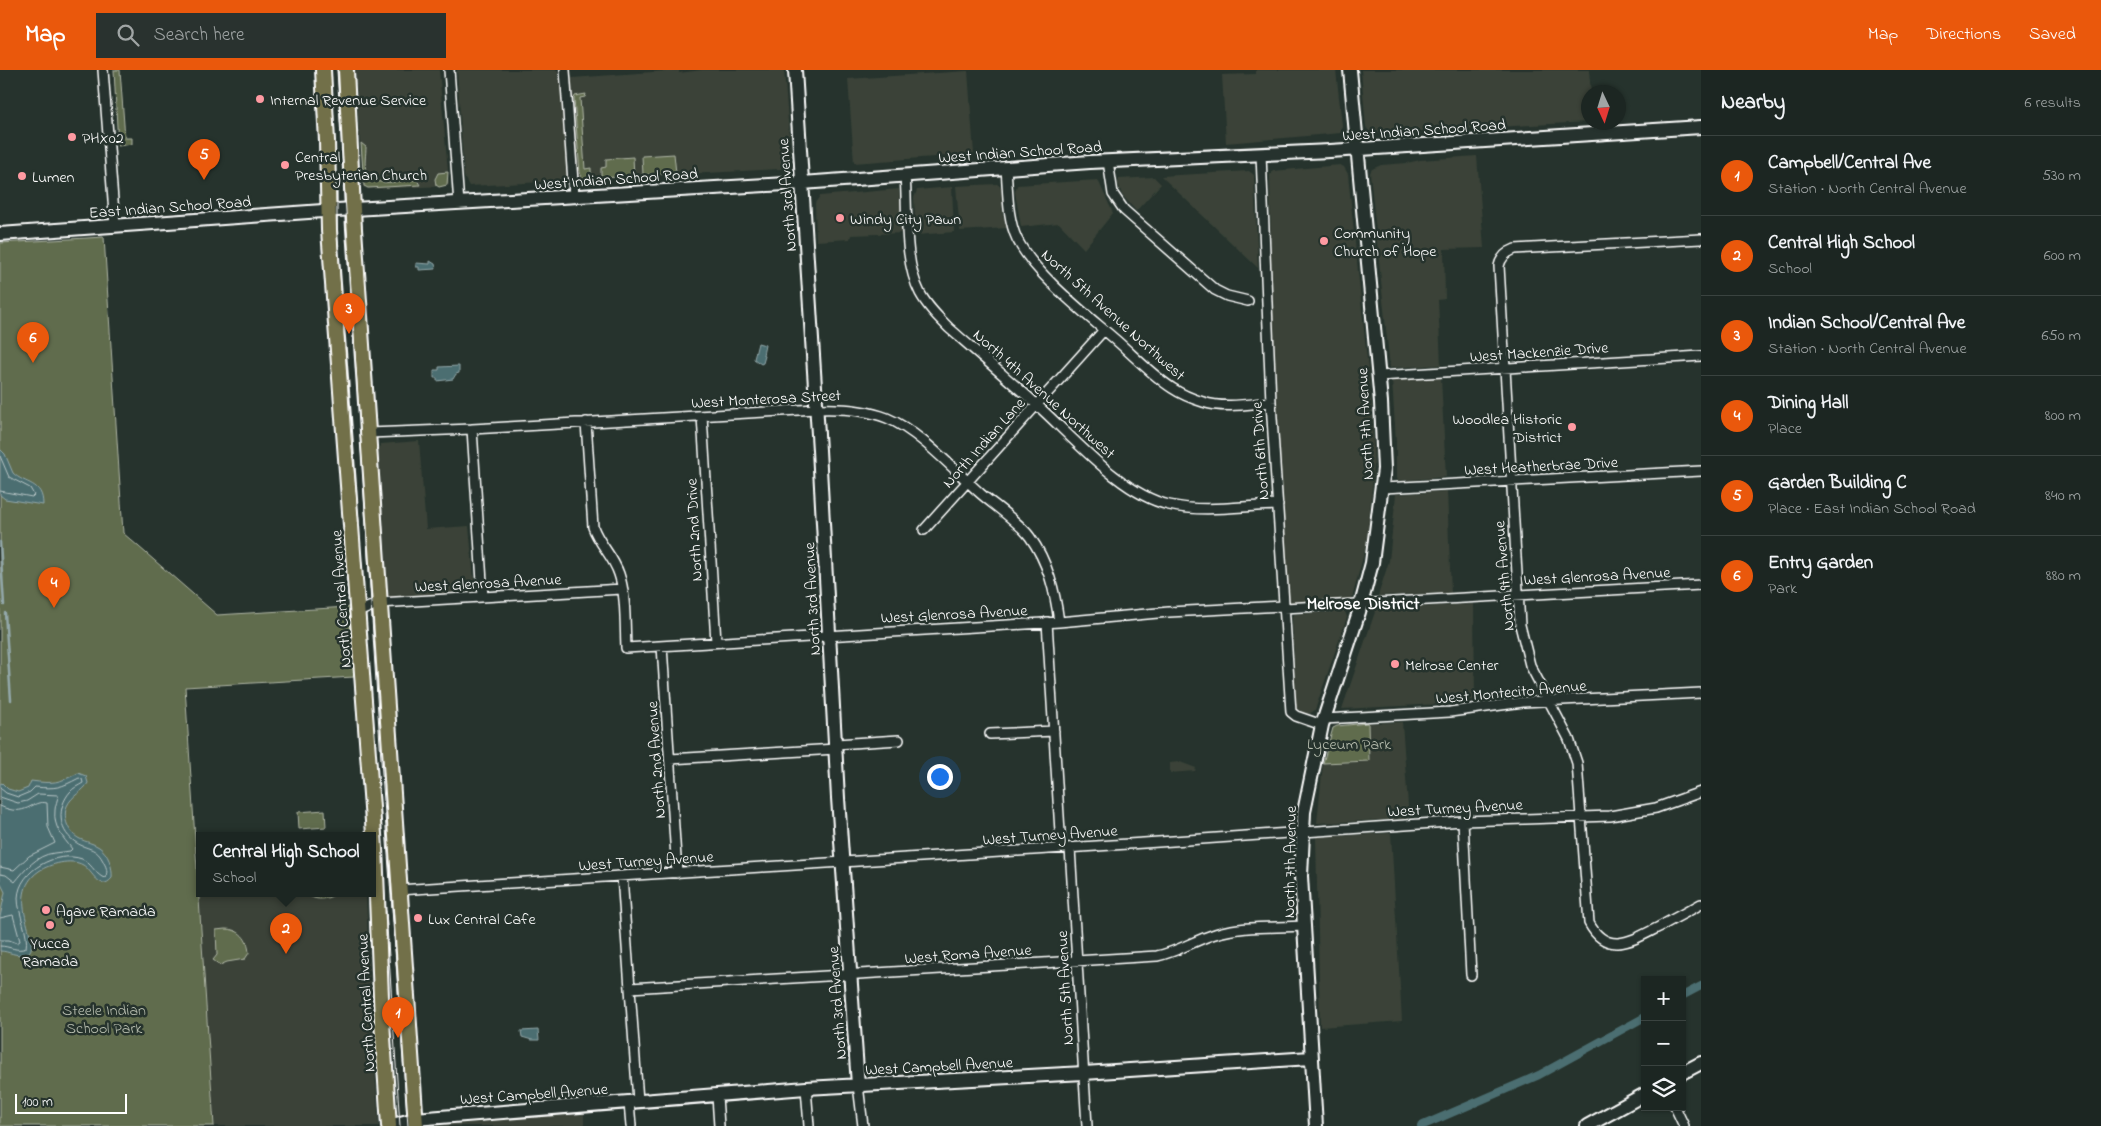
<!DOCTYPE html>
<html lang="en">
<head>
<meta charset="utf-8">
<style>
  body { margin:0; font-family:"Indie Flower",sans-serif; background:#29322f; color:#f1f3f6 }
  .controls { position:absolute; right:15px; bottom:15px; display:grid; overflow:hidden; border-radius:0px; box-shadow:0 1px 4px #0004 }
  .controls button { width:45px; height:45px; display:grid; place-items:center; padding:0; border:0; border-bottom:1px solid #3a4340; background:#1c2622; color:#f1f3f6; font:25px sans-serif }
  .compass { position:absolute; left:1581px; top:15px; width:45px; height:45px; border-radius:50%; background:#1c2622; box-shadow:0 1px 4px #0004; rotate:176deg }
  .scale { position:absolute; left:15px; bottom:12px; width:112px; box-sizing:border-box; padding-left:5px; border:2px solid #fff; border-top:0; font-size:14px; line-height:18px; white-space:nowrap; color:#fff; -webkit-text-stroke:4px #26332d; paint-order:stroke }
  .you { position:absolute; left:939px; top:706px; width:18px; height:18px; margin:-12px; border:4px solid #fff; border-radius:50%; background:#1a73e8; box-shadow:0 0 0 8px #1a73e833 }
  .badge { display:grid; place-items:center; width:32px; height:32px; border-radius:50%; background:#ea580c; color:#fff; font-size:16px; font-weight:700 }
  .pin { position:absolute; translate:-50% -41px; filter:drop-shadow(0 1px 2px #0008) }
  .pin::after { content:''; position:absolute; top:26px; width:18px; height:15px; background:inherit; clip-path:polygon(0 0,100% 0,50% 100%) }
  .popup { position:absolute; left:196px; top:762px; width:180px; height:65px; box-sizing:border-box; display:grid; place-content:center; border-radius:0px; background:#1c2622; filter:drop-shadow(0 1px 4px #0005); font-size:16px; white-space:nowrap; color:#a0a5a5 }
  .popup b { font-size:19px; color:#f1f3f6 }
  .popup::after { content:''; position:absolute; left:50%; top:100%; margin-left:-10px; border:10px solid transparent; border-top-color:#1c2622 }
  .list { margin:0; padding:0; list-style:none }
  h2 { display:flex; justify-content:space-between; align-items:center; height:65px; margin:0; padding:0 20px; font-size:21px }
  h2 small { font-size:16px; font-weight:400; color:#a0a5a5 }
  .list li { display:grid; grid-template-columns:32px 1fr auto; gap:15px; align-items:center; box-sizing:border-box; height:80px; padding:0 20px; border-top:1px solid #3a4340 }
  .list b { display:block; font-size:19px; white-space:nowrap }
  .list p { margin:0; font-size:16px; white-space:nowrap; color:#a0a5a5 }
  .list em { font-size:16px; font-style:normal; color:#a0a5a5 }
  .icon { flex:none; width:28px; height:28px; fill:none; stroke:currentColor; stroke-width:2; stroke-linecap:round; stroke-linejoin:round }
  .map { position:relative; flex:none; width:1701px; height:1056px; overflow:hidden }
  header { display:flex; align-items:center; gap:30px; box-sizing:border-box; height:70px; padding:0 25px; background:#ea580c; color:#fff }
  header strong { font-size:24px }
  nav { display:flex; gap:28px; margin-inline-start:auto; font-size:18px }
  .search { width:350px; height:45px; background:#29322f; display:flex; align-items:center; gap:12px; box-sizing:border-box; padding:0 18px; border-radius:0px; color:#a0a5a5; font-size:19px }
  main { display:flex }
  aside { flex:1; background:#1c2622 }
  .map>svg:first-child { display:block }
  .built { fill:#3a4338 }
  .green { fill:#606c4e; stroke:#b0b6a6 }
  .water { fill:#4b6e71; stroke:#93a8aa }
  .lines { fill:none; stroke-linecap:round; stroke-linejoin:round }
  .shore { stroke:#b7c5c6; stroke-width:1 }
  .stream { stroke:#93a8aa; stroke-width:2.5 }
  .canal { stroke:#4b6e71; stroke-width:8 }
  .street-casing { stroke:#fff; stroke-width:12 }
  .secondary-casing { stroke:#fff; stroke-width:16 }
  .primary-casing { stroke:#fff; stroke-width:18 }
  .street { stroke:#26332d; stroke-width:9 }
  .secondary { stroke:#26332d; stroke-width:12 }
  .primary { stroke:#726f4a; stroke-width:14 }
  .tram { stroke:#fff; stroke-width:1 }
  .poi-dot { fill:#ff9aa2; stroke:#26332d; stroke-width:2 }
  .labels { text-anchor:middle; stroke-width:5; stroke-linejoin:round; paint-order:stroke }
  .poi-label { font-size:16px; fill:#fff; stroke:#26332d; text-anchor:start }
  .street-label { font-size:16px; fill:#fff; stroke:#26332d }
  .park-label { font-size:16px; fill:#b7bdaf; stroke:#26332d }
  .neighbourhood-label { font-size:18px; font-weight:bold; fill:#fff; stroke:#26332d }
</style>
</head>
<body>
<header>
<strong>Map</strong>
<div class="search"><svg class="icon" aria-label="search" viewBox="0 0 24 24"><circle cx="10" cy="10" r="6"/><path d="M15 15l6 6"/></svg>Search here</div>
<nav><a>Map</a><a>Directions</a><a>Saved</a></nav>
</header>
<main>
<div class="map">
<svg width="1701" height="1056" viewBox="0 0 1701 1056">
  <rect width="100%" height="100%" fill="#26332d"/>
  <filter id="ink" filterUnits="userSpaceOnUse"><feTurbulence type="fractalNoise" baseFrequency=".02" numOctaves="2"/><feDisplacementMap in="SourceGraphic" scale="10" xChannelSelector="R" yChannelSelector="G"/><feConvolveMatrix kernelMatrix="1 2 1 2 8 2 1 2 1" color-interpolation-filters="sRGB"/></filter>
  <g filter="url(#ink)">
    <path class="built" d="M355,0H439L449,113L448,116L368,119L363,117Z
      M457,0H558L559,9L679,0V3L702,0H784L791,89L788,95L780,99L469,116L464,107Z
      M1256,0H1336L1342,55L1341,63L1226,73L1222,5L1256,4Z
      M1361,0H1589L1591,22H1588V52L1371,64L1366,57Z
      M968,1L974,84L854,93L848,9Z
      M1477,86L1484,178L1444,179L1445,229L1438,230L1441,295L1390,298L1370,103L1372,99L1381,95L1407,93L1420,90Z
      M1340,95L1344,97L1348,104L1372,338L1374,396L1369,452L1366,476L1352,528L1343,532L1291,534L1288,532L1279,391L1271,198L1270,105L1273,101Z
      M1249,101L1254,105L1258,198L1161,106Z
      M1154,107L1161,114L1136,141L1122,125L1118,113L1119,109Z
      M1098,110L1113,143L1084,179L1059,153L1021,157L1015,122L1017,115Z
      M997,114L1001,117L1003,145L1007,158L960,161L956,116Z
      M952,117L954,162L916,165L914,128L917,120Z
      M899,119L903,163L851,165L850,169L816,171L815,133L820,126Z
      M1441,307L1446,407L1398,411L1396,405V372L1392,310Z
      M419,371L426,459L469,456L475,521L388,527L386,524L377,382L381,374Z
      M1447,421L1451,523L1378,526L1389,491L1396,424Z
      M1474,534L1475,630L1440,634L1342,639L1376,539Z
      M1332,539H1344L1347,547L1315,640L1309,644L1306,643L1299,641L1296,637L1292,547L1295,544L1325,542Z
      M1402,652L1409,749L1317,753L1323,693L1369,691L1368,653Z
      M1180,692L1196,698L1195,701L1170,703V693Z
      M1391,763L1402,951L1320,957L1316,767Z
      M200,790V823H366L371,945L379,1056H214L197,791Z
      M584,1044V1056H426L430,1053Z"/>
    <path class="green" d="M114,0H120L125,68H132V74L118,76Z
      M586,24L585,27L580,28L585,99L591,98V108L583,109L580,103L574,29L575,26Z
      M361,73L366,77C366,84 364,94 366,101C370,120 404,109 417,110L420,115L368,118L364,116Z
      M674,84L676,103L643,105L642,86Z
      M633,87L634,106L601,108V98L606,97V89Z
      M448,102L447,115L439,117L436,115L435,109L438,103Z
      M104,167L123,463L217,545L348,537L354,607L185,617L214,1056H0V173Z
      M1368,653L1369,691L1323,693L1333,658L1337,656Z
      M325,740L326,757L299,759L298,742Z
      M305,823H338C326,830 316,832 305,823Z
      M225,859C240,859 248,869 249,883L245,889L227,892L220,895L213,890L217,885L216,860Z"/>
    <path class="water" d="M430,191L435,194L436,199L419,200V197H416V193L430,194Z
      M758,273L765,275L763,285L765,286L763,293L761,294L754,289Z
      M459,296V303L456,304L453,309L437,311V308H434V300H439V297Z
      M0,379L5,384L13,403C25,415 43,411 43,435L5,429L0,425Z
      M78,703L86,706L88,713C83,722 72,725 67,736C62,748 69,764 80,769C86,772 93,773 99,777C108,783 113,797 112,808C100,823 92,800 83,795C71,788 50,794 39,801C2,827 46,877 26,884C16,887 9,881 0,881V847L5,822L0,812V714L2,713L8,719L18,722L28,718L31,711C53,714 59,713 78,703Z
      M538,960L539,970H532L522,967L521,961Z"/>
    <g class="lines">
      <path class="shore" d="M0,386L9,407L30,418L34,425L32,427L0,421
        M0,718L6,723L18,727L30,722L35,717C56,719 60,718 79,708L82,709L83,713C78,716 73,718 70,722C57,737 58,760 74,771C87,781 96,775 104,793C107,798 108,803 105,808L102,807C94,802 91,793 82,789C57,780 19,800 18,828C18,844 29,864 26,878C17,882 10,876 0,876
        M0,727L18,733L27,731L38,724L58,725C58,730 55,735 55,740C53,758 63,767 72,779L70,781C65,782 59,782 54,783C36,785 25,800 15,812L6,805L0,804
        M0,736C27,749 31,729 47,733L48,757L55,773L29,786L14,800L0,797
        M0,848L13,845L20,871L17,873L9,870H0"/>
      <path class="stream" d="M0,472L4,535
        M5,543L11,630"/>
      <path class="canal" d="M1682,926L1701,916
        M1421,1056L1539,1005L1645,947"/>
      <defs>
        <path id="street" d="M103,0L115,156
          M449,0L459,134
          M565,0L574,126
          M1261,84L1271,332L1291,642L1296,646L1322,655
          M1108,91L1113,124L1124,140L1215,220L1227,226L1248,231
          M1006,98C1008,121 1007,148 1017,169C1035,205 1086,244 1117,271C1135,287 1152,305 1172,318C1181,324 1193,329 1203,332C1224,339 1249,334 1271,332
          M905,105C908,141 903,190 920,223C927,236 938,247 949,258C979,284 1008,309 1037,335C1073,367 1122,425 1169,435C1204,443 1242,436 1278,435
          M1701,169L1515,179C1507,182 1501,187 1499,196L1520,555L1530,595L1569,669L1577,693L1589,853C1607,887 1633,870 1659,857C1673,849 1687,842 1701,834
          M1379,306L1701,286
          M702,346L716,572
          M586,352L593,457C599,474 613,486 619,504C626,524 625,556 626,578L1059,552L1169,542L1284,536
          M472,359L483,527
          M369,363L472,359L816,339C840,338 864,339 887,348C919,361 955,401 981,424C995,436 1020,453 1030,467C1048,492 1055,521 1059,552
          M1383,418L1701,401
          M924,460L1104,260
          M1284,538L1701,515
          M358,542L379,533L622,519
          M1047,552L1061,778
          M662,576L677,803
          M1324,649L1450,642L1523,632L1701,623
          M990,664L1054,661
          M836,674L899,670
          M670,689L836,679
          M1463,751L1471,905
          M1070,778L1087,1056
          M622,806L638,1031
          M398,820L1144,773L1463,751L1610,746L1656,738L1701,722
          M630,918L1157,886C1178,882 1195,870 1215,864C1242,855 1275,858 1303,856
          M858,1015L863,1056
          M806,1018L809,1056
          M717,1026L719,1056
          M629,1032L631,1056
          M1675,1037L1684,1056"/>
        <path id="secondary" d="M795,0L819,380L838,728L858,1015
          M0,164L337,140L802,113L1090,92L1330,81L1701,57
          M1682,1003L1701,993
          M389,1056L415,1049L806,1018L1084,1003L1311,988
          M1316,1056L1301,806L1304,742L1322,655L1359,542L1372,493L1384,399L1381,332L1350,0
          M1587,1056L1645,1024"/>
        <path id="primary" d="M323,0L327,71L329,160L375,778L382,952L389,1056
          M346,0L354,159L416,1056"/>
      </defs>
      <use href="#street" class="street-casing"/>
      <use href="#secondary" class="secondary-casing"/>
      <use href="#primary" class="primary-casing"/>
      <use href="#street" class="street"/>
      <use href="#secondary" class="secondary"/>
      <use href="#primary" class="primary"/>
      <path class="tram" d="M337,0L381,690L408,1056
        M337,120V160L351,368L359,452
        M386,841L400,1056"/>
    </g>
  </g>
  <g class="poi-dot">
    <circle cx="260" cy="29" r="5"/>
    <circle cx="72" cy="67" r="5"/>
    <circle cx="285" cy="95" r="5"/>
    <circle cx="22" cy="106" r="5"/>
    <circle cx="840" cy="148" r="5"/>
    <circle cx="1324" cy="171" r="5"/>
    <circle cx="1572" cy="357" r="5"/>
    <circle cx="1395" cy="594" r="5"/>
    <circle cx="46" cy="840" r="5"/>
    <circle cx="418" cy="848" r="5"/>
    <circle cx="50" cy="855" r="5"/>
  </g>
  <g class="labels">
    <g class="poi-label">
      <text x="270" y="35">Internal Revenue Service</text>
      <text x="82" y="73">PHX02</text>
      <text x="295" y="92">Central<tspan x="295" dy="18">Presbyterian Church</tspan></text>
      <text x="32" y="112">Lumen</text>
      <text x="850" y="154">Windy City Pawn</text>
      <text x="1334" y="168">Community<tspan x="1334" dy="18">Church of Hope</tspan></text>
      <text x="1562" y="354" text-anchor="end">Woodlea Historic<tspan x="1562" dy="18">District</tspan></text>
      <text x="1405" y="600">Melrose Center</text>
      <text x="56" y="846">Agave Ramada</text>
      <text x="428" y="854">Lux Central Cafe</text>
      <text x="50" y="878" text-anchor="middle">Yucca<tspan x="50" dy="18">Ramada</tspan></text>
    </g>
    <g class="street-label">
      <text transform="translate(1424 59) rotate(-4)" y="6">West Indian School Road</text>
      <text transform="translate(1020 81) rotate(-4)" y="6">West Indian School Road</text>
      <text transform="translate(616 108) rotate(-4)" y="6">West Indian School Road</text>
      <text transform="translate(786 125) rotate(-94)" y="6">North 3rd Avenue</text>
      <text transform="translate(170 136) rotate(-4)" y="6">East Indian School Road</text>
      <text transform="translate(1114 244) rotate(42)" y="6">North 5th Avenue Northwest</text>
      <text transform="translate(1539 281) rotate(-4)" y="6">West Mackenzie Drive</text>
      <text transform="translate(1045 323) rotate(42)" y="6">North 4th Avenue Northwest</text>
      <text transform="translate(766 328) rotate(-3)" y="6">West Monterosa Street</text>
      <text transform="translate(1364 354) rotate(-93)" y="6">North 7th Avenue</text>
      <text transform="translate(983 372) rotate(-48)" y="6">North Indian Lane</text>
      <text transform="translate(1259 381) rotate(-94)" y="6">North 6th Drive</text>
      <text transform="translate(1541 395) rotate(-3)" y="6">West Heatherbrae Drive</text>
      <text transform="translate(693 460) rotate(-93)" y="6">North 2nd Drive</text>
      <text transform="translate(1597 505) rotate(-3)" y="6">West Glenrosa Avenue</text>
      <text transform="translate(1503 506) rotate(-95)" y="6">North 9th Avenue</text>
      <text transform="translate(488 512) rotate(-3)" y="6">West Glenrosa Avenue</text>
      <text transform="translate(340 529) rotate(-94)" y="6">North Central Avenue</text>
      <text transform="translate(811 529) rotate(-93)" y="6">North 3rd Avenue</text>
      <text transform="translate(954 543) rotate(-3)" y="6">West Glenrosa Avenue</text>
      <text transform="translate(1511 621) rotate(-5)" y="6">West Montecito Avenue</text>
      <text transform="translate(655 690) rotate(-94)" y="6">North 2nd Avenue</text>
      <text transform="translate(1455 737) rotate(-3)" y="6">West Turney Avenue</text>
      <text transform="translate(1050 764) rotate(-4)" y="6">West Turney Avenue</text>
      <text transform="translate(646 790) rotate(-4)" y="6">West Turney Avenue</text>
      <text transform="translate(1289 792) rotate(-89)" y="6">North 7th Avenue</text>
      <text transform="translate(968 883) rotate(-4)" y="6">West Roma Avenue</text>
      <text transform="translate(1064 918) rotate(-93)" y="6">North 5th Avenue</text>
      <text transform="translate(365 933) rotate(-93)" y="6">North Central Avenue</text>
      <text transform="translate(836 933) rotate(-94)" y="6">North 3rd Avenue</text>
      <text transform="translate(939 995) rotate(-3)" y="6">West Campbell Avenue</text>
      <text transform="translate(534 1023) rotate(-4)" y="6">West Campbell Avenue</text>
    </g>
    <g class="park-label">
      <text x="1349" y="679">Lyceum Park</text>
      <text x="104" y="945">Steele Indian<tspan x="104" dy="18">School Park</tspan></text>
    </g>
    <g class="neighbourhood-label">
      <text x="1363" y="539">Melrose District</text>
    </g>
  </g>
</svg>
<div class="controls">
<button>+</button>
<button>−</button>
<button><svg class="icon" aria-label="layers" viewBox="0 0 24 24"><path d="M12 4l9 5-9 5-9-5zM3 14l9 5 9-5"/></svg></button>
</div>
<svg class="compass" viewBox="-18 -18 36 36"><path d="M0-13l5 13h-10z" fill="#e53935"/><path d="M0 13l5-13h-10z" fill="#a0a5a5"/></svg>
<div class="scale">100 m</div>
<div class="you"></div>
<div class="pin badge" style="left:398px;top:968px">1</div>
<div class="pin badge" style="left:286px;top:884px">2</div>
<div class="popup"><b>Central High School</b>School</div>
<div class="pin badge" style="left:349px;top:264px">3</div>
<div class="pin badge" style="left:54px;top:538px">4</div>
<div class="pin badge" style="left:204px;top:110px">5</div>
<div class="pin badge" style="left:33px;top:293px">6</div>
</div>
<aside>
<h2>Nearby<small>6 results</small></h2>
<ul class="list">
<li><span class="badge">1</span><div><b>Campbell/Central Ave</b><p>Station · North Central Avenue</p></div><em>530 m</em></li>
<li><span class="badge">2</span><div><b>Central High School</b><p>School</p></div><em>600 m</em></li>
<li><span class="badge">3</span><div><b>Indian School/Central Ave</b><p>Station · North Central Avenue</p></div><em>650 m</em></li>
<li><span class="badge">4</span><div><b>Dining Hall</b><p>Place</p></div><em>800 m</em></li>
<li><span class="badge">5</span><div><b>Garden Building C</b><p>Place · East Indian School Road</p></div><em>840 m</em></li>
<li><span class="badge">6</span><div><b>Entry Garden</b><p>Park</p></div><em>880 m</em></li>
</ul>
</aside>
</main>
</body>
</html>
